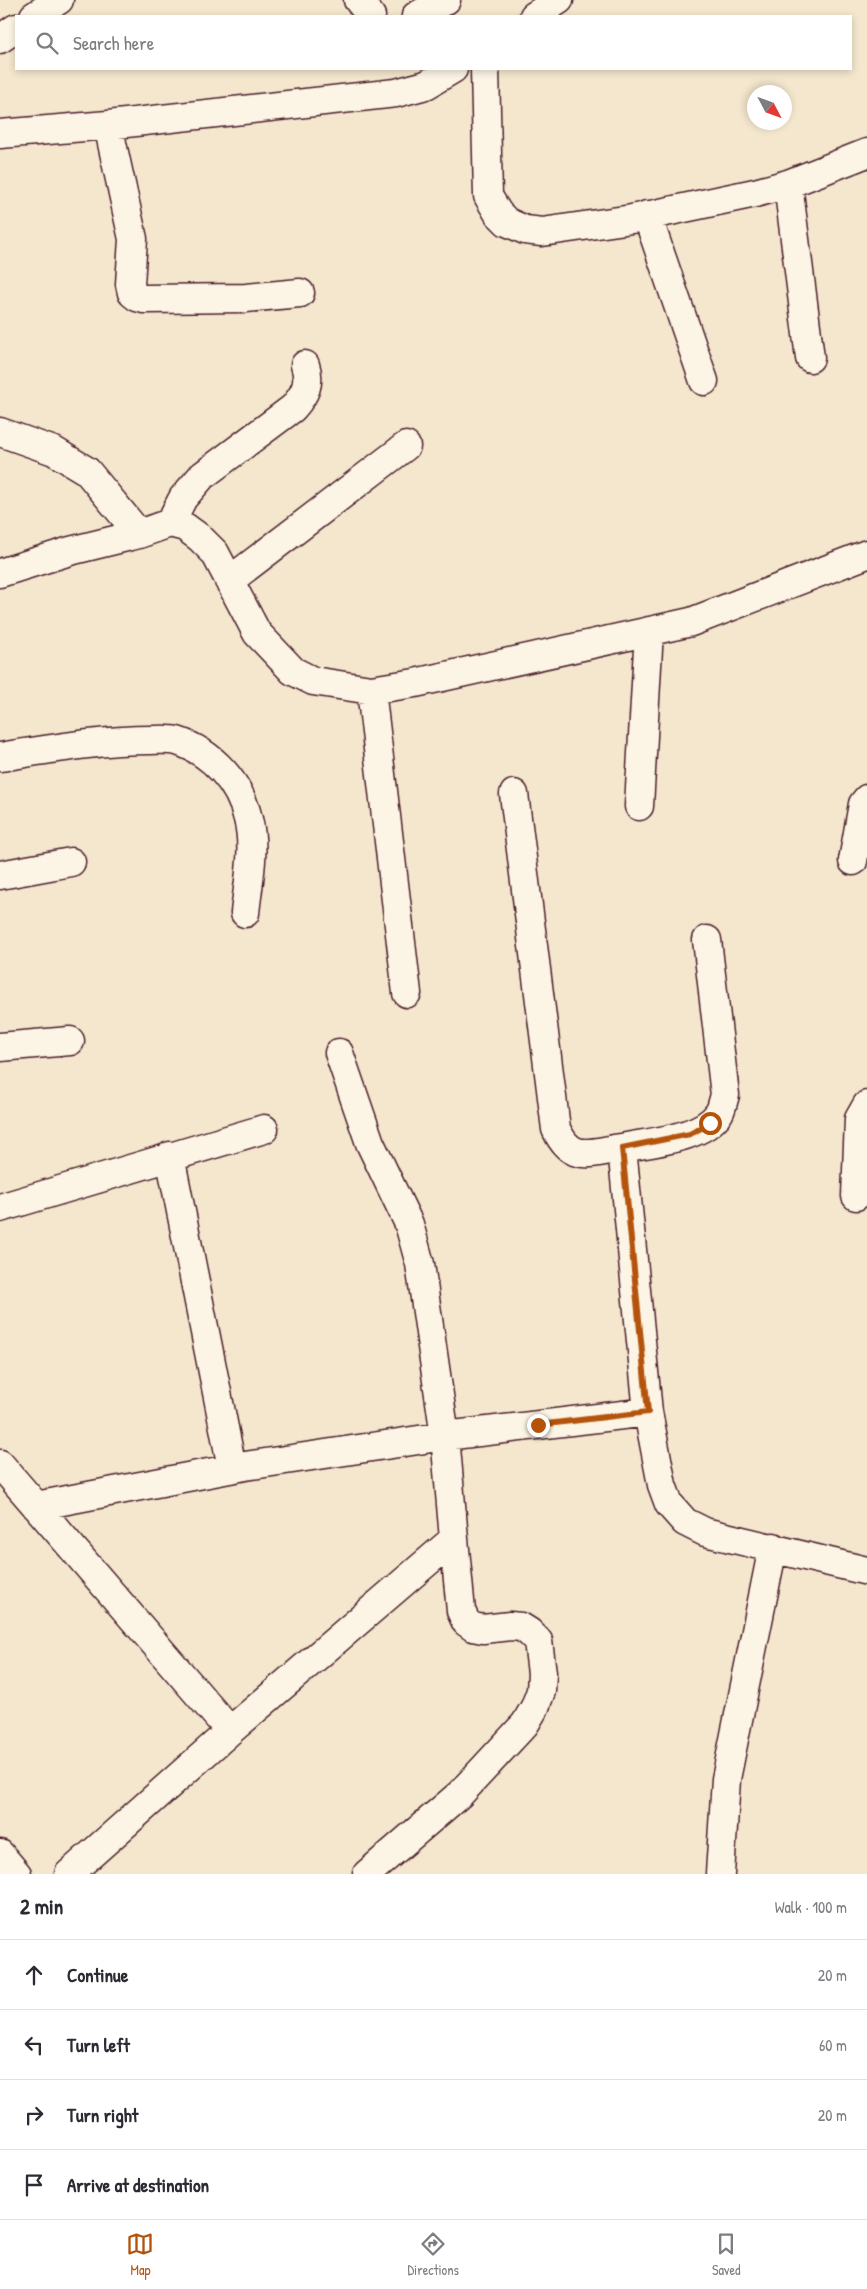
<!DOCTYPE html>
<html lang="en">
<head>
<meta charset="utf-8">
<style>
  body { margin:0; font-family:"Patrick Hand",sans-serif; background:#f2f2f3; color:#2b2b33 }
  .compass { position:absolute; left:747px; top:85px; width:45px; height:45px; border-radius:50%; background:#fff; box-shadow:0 2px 8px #0003; rotate:131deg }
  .stop { position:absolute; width:15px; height:15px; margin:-11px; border:4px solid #b45309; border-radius:50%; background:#fff }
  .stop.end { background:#b45309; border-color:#fff; box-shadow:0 1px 5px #0008 }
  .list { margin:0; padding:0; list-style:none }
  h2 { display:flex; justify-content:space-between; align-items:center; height:65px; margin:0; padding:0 20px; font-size:21px }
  h2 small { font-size:16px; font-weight:400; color:#7c7c81 }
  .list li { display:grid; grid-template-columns:32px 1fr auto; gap:15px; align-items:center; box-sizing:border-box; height:70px; padding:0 20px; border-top:1px solid #e1e1e2 }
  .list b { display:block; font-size:19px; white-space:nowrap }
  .list em { font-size:16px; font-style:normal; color:#7c7c81 }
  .icon { flex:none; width:28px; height:28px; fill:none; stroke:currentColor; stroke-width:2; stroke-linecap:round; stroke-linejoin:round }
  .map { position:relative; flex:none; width:867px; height:1874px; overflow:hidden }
  .search { position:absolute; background:#fff; box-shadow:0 2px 8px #0003; left:15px; right:15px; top:15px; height:55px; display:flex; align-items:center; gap:12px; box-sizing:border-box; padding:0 18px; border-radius:0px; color:#7c7c81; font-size:19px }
  .sheet { height:345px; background:#fff }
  nav { display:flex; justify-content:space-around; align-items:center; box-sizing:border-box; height:70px; border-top:1px solid #e1e1e2; background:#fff; font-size:14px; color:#7c7c81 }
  nav a { display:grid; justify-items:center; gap:2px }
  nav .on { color:#b45309 }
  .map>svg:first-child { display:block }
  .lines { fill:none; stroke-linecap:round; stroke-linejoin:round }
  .minor-casing { stroke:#4a1f2b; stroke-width:31 }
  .minor { stroke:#fcf5e5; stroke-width:28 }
  .route { stroke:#b45309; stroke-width:6 }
</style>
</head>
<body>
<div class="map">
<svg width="867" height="1874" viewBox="0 0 867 1874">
  <rect width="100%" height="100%" fill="#f4e7ce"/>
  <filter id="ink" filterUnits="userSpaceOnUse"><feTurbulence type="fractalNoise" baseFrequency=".02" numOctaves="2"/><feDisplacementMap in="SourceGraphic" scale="10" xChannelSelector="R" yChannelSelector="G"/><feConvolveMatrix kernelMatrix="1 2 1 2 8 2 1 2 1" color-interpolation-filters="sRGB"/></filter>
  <g filter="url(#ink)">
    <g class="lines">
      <defs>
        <path id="minor" d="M358,0L371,16
          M34,16L59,0
          M416,16L446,0
          M534,16L559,0
          M0,39L16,28
          M485,69L488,196L498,213L507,222L525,230L542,232L632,219L755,193L788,184L867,153
          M108,125L133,239L130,284L132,293L137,297L144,299L246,298L300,293
          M0,134L108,125L396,93L426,85L453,69
          M788,184L810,358
          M647,215L704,381
          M0,432L54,451L87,471L139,534
          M170,523L183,498L202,476L293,408C305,394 311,383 305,365
          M0,573L70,551L139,534L170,523L185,527L200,538L215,553L257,633L293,671L313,681L371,690L415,683L691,622L867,554
          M229,581L406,446
          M371,690L407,993
          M0,757C50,749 100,740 151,740C159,740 169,739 177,741C212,752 240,783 248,819C256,849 248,883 245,913
          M514,794L556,1129C572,1164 590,1152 622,1148
          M639,806L649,631
          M853,861L863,804L867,799
          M0,875L71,862
          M707,940L725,1095C723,1101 722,1108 719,1113C702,1139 650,1142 622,1148L648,1412L662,1485L669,1504L685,1522L705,1532L867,1571
          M0,1047L70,1041
          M170,1156L232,1468
          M856,1196L859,1119L867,1105
          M0,1208L264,1129
          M0,1464L230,1731
          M36,1506L245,1466L445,1436L648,1412
          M0,1854L17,1874
          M69,1874L230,1731L454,1539L445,1436L420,1264L409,1224L370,1143L339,1053
          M367,1874L460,1794L525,1724L535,1707L541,1691L542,1673L538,1641L529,1632L521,1627L510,1626L483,1629L473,1627L466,1622L461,1611L454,1539
          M720,1874L726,1779L773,1547"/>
      </defs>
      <use href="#minor" class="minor-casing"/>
      <use href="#minor" class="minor"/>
    </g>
  </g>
  <g class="lines" filter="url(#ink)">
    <path class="route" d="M538,1425L648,1412L622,1148L690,1134L710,1123"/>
  </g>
</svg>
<svg class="compass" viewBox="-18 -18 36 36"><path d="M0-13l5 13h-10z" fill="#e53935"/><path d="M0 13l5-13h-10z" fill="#7c7c81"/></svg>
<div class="stop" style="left:710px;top:1123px"></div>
<div class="stop end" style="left:538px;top:1425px"></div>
<div class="search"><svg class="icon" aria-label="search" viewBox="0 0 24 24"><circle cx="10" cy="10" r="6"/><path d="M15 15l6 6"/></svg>Search here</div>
</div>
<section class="sheet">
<h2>2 min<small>Walk · 100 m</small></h2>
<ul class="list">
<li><svg class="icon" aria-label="ahead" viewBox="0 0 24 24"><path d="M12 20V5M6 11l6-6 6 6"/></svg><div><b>Continue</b></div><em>20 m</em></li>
<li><svg class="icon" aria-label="left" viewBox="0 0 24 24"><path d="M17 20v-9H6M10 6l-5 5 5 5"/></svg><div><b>Turn left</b></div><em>60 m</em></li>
<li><svg class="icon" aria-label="right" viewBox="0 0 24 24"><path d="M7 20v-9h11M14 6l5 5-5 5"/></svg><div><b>Turn right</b></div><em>20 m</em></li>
<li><svg class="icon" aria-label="arrive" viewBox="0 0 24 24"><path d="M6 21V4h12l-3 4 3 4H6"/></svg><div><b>Arrive at destination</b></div></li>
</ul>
</section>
<nav>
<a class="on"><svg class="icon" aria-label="map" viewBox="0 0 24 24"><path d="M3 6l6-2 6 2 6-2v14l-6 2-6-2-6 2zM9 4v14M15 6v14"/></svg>Map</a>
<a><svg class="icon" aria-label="directions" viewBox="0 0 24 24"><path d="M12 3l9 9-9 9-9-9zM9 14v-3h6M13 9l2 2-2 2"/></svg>Directions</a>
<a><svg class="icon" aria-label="saved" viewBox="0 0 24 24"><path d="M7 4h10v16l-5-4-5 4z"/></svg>Saved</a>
</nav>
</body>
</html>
